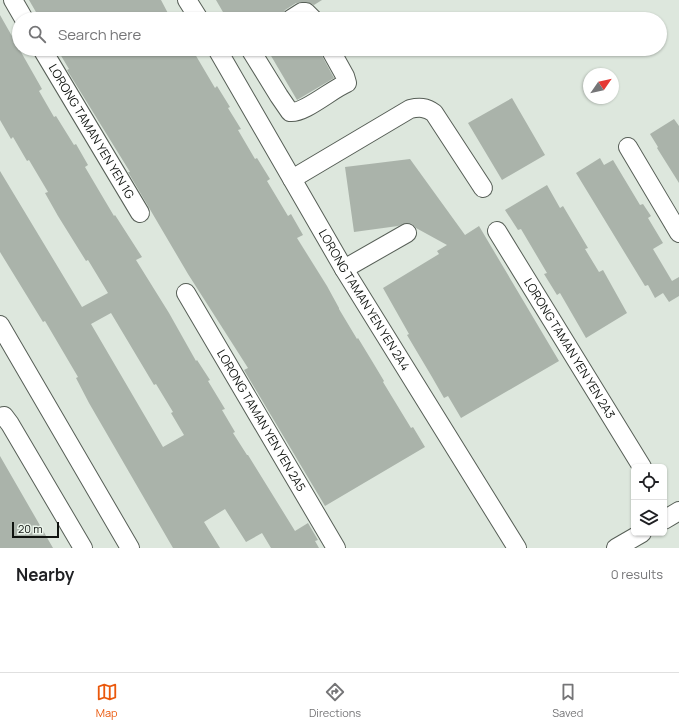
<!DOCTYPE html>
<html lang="en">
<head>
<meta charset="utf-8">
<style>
  body { margin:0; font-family:Manrope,sans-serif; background:#f6f6f6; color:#202124 }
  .controls { position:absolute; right:12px; bottom:12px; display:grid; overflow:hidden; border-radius:6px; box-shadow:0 1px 3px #0004 }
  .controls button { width:36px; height:36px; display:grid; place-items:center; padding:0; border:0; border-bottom:1px solid #e0e0e0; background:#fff; color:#202124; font:20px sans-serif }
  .compass { position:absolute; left:583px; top:68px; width:36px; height:36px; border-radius:50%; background:#fff; box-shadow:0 1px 3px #0004; rotate:56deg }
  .scale { position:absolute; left:12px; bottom:10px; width:47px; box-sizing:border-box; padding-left:4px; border:2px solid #0f130f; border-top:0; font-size:11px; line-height:14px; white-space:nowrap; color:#0f130f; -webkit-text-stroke:3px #eaf4ea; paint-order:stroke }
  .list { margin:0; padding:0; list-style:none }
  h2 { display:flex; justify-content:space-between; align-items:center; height:52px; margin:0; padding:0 16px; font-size:17px }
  h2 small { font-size:13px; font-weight:400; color:#757577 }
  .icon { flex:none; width:22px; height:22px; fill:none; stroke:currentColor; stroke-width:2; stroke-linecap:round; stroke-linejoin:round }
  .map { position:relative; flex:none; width:679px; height:548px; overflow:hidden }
  .search { position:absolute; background:#fff; box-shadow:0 1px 3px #0004; left:12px; right:12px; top:12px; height:44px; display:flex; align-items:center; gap:10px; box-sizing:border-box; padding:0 14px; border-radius:22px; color:#757577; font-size:15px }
  .sheet { height:124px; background:#fff }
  nav { display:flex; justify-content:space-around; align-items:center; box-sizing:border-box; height:56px; border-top:1px solid #e0e0e0; background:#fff; font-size:11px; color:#757577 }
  nav a { display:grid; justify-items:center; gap:2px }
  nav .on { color:#ea580c }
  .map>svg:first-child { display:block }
  .building { fill:#aab3aa; fill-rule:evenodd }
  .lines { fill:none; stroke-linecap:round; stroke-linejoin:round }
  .minor-casing { stroke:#575f57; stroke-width:20 }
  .minor { stroke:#fff; stroke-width:18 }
  .labels { text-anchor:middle; stroke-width:3.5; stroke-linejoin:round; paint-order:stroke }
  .street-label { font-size:12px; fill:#0f130f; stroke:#eaf4ea }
</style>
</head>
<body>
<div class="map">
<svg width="679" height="548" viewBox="0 0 679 548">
  <rect width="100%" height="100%" fill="#dde7dd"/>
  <path class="building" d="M29,0H161L171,19H40Z
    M216,0H322L314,5L306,2L296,3L285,10L282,15L281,19H227Z
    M0,15L42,89L39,91L54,117L56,116L74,145L76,144L88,165L85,167L98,189L114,216L115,215L142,257L136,260L169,313L196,361L197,360L210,380L208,381L225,409L222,410L235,432L233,433L247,455H248L295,531L308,523L318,540L315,541L319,548H271L262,533L246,542L225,509L204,522L220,548H173L89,403L76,378L78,377L45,321L43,322L0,252V171L82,307L108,293L88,260L86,261L58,216L45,193L48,192L29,160L27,161L13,137L11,139L0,120ZM111,313L154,385L156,384L173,412L171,413L184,435L163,447L91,324Z
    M57,49H192L215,88L217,86L230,107L228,108L241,129L238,130L255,159L257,158L270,179L267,181L288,216L291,214L303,235L297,238L327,286L339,308V309L357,339L358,338L372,361L384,381L383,382L411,428L413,427L425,447L325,506L244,370L248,368L188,274L128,172H130L67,70L69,69Z
    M267,49H320L321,54L334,78L297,100Z
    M512,98L545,155L502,180L468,123Z
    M674,119L679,126V183L657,148L658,147L650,134Z
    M600,158L604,165L613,160L640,205L643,204L651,216L648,218L663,243L653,249L672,281L679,277V296L669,302L663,293L655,298L648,285L645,286L576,173Z
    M410,159L465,235L479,226L559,361L461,418L448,396L444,398L432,377L407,335L409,334L383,288L439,254L437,251L447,245L416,228L412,224L407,223L398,226L354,232L345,167Z
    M547,185L560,208L563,206L588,248L585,249L599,272L603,270L627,313L586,338L560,293L557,295L544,274L547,273L521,229L518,230L505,210Z
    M0,456L53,548H0Z"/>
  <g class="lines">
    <defs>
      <g id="minor">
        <path d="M13,0L24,19"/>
        <path d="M187,0L199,19"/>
        <path d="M291,19L302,12H306L313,19"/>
        <path id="s1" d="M42,49L140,213"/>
        <path id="s2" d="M217,49L344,269L517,548"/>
        <path d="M250,49L279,96L290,112C304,114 332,89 347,83L345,76L330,49"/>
        <path d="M628,147L679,233"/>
        <path d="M292,179L410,109C419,107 426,107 434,113L483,188"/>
        <path id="s3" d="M497,231L642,467"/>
        <path d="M344,269L407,233"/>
        <path id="s4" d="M186,293L336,548"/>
        <path d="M0,325L130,548"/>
        <path d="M0,417L4,416L10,424L83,548"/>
        <path d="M664,520L679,511"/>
        <path d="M616,548L642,533"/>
      </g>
    </defs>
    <use href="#minor" class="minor-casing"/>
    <use href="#minor" class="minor"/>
  </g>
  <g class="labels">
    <g class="street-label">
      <text dy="4" stroke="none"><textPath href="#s1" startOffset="96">LORONG TAMAN YEN YEN 1G</textPath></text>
      <text dy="4" stroke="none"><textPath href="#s2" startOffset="291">LORONG TAMAN YEN YEN 2A4</textPath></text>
      <text dy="4" stroke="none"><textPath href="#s3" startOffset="138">LORONG TAMAN YEN YEN 2A3</textPath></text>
      <text dy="4" stroke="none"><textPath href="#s4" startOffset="148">LORONG TAMAN YEN YEN 2A5</textPath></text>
    </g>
  </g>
</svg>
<div class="controls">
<button><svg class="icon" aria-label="locate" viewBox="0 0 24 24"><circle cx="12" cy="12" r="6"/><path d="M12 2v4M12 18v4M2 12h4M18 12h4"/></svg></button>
<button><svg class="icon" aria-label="layers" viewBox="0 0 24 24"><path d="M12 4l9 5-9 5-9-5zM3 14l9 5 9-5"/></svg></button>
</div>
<svg class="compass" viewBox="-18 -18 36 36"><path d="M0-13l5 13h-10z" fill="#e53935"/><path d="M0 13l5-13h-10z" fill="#757577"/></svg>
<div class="scale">20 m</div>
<div class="search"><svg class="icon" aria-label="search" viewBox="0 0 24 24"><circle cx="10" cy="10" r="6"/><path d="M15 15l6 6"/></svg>Search here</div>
</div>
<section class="sheet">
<h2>Nearby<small>0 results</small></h2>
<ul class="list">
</ul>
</section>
<nav>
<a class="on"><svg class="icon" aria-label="map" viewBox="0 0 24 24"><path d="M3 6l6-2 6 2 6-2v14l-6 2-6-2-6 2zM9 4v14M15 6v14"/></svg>Map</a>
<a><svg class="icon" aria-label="directions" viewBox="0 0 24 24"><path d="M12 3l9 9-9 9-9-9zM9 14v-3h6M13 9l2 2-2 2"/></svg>Directions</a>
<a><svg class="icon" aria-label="saved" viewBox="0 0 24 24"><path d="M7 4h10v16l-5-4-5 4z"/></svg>Saved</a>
</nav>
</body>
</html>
